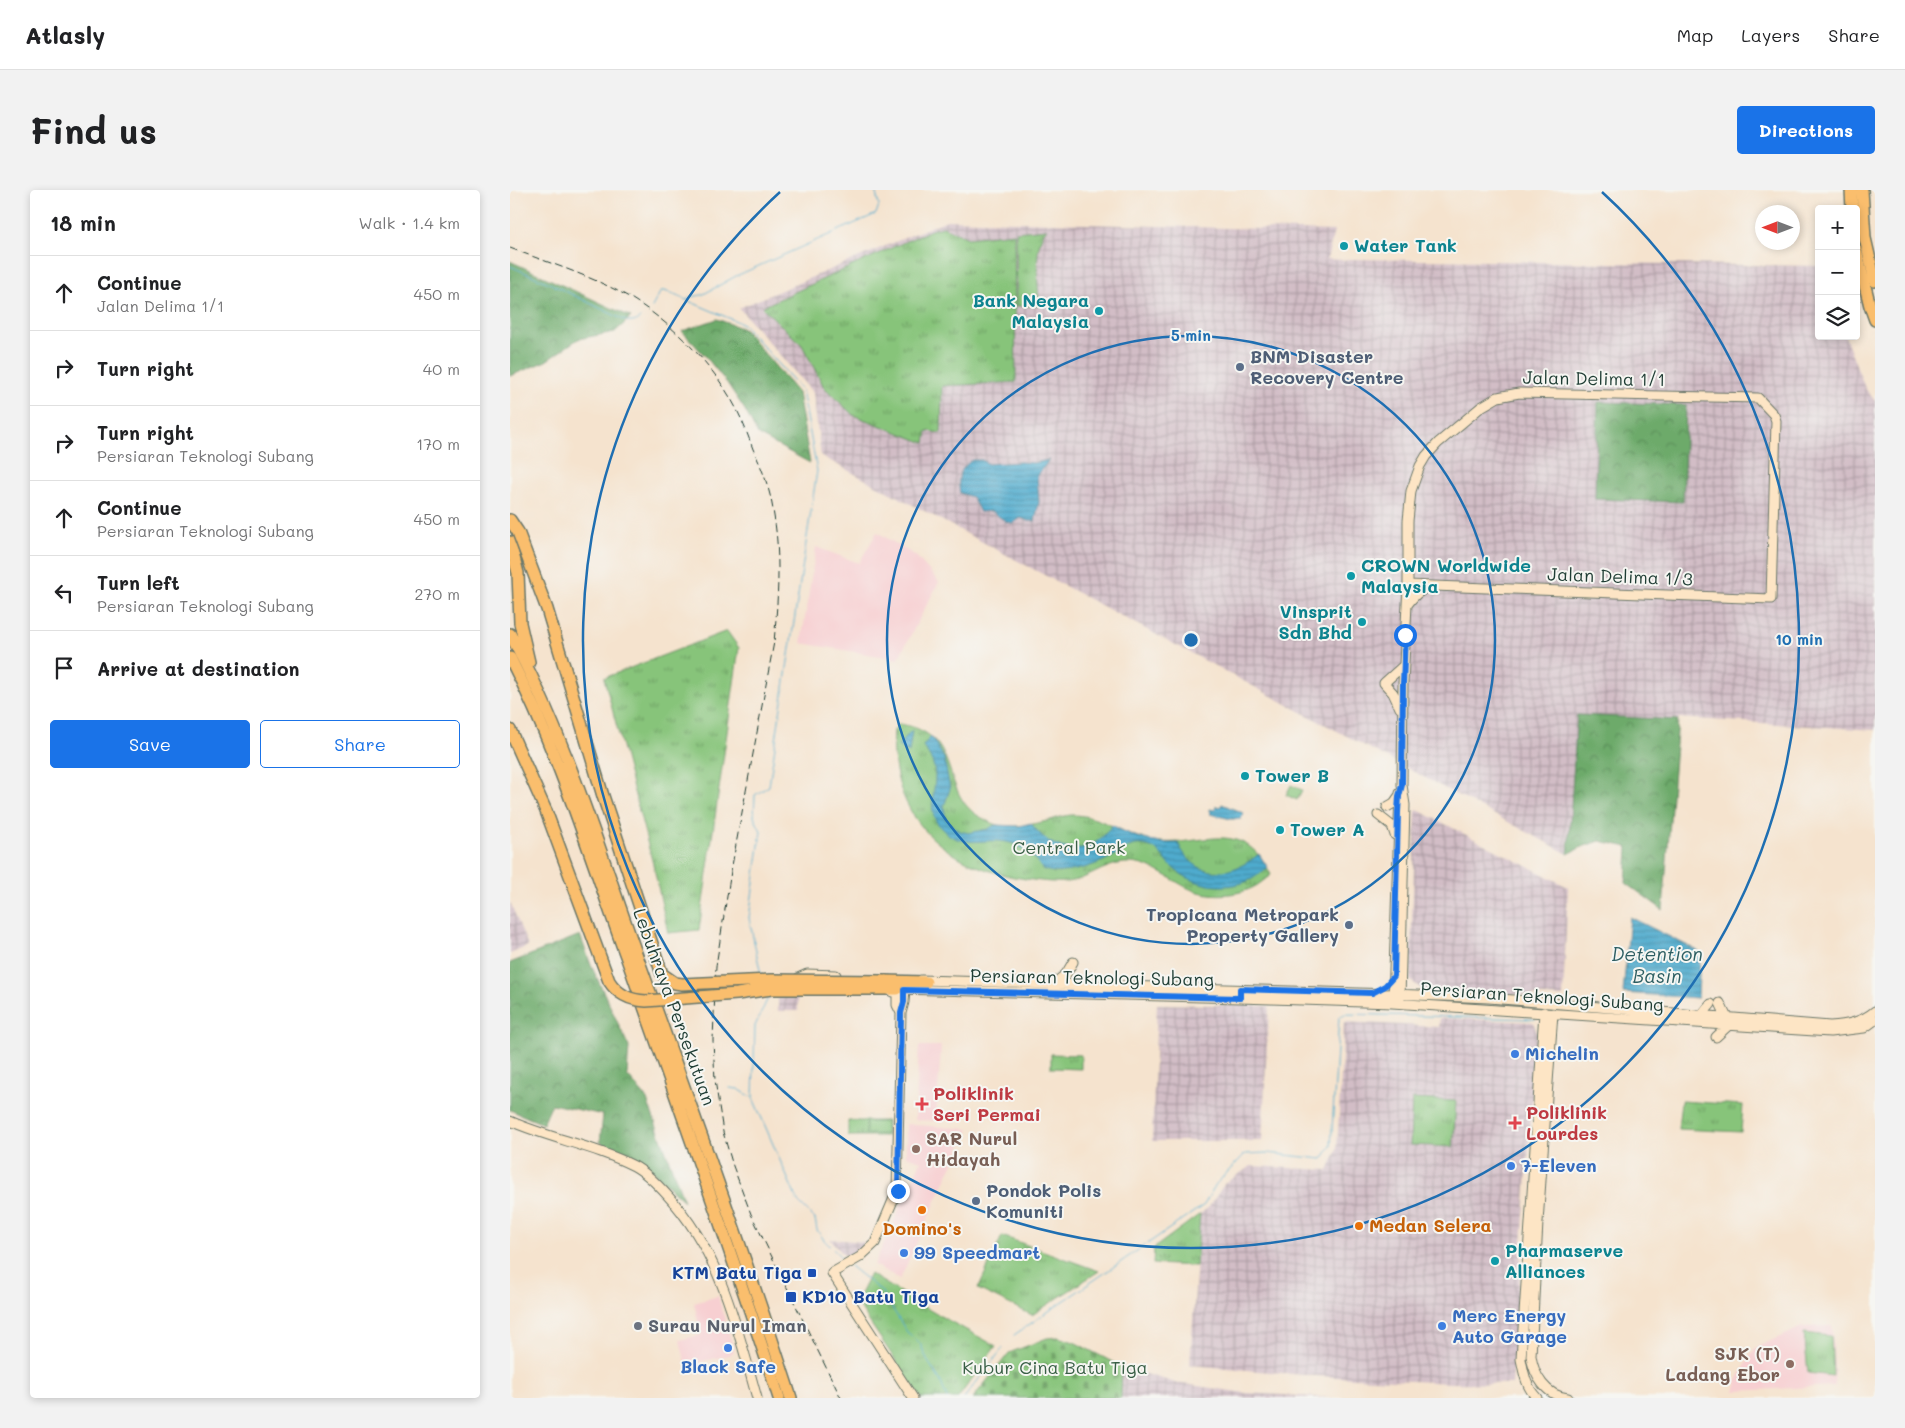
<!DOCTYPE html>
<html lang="en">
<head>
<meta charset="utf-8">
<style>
  body { margin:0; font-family:Mali,sans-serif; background:#f2f2f2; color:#202124 }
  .controls { position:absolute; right:15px; top:15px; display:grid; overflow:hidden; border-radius:5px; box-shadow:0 2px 8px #0003 }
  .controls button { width:45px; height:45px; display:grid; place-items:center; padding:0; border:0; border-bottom:1px solid #e0e0e0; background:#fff; color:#202124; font:25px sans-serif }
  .compass { position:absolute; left:1245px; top:15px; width:45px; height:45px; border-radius:50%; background:#fff; box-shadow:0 2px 8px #0003; rotate:270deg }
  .stop { position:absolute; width:15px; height:15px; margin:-11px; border:4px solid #1a73e8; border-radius:50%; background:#fff }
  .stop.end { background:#1a73e8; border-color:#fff; box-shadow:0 1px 5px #0008 }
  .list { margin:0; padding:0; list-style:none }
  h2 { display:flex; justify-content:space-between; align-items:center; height:65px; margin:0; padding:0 20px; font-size:21px }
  h2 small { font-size:16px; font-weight:400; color:#757577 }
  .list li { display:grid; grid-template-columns:32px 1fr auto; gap:15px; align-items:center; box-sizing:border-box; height:75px; padding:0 20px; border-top:1px solid #e0e0e0 }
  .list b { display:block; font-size:19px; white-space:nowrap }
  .list p { margin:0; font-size:16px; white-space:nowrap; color:#757577 }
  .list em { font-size:16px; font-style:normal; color:#757577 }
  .actions { display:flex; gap:10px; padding:15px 20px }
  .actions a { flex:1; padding:11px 0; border:1px solid #1a73e8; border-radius:5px; text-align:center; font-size:18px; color:#1a73e8 }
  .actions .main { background:#1a73e8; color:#fff }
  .icon { flex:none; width:28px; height:28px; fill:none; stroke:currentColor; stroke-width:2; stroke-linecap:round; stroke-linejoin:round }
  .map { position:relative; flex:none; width:1365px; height:1208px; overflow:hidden; border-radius:5px }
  header { display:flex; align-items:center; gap:30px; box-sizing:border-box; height:70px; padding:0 25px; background:#fff; border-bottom:1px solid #e0e0e0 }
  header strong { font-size:24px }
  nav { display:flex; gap:28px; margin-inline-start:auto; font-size:18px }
  .intro { display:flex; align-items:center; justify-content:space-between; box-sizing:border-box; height:120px; padding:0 30px }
  h1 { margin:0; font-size:35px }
  .button { padding:12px 22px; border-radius:5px; background:#1a73e8; color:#fff; font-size:18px; font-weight:700 }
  main { display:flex; gap:30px; padding:0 30px }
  aside { flex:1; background:#fff; border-radius:5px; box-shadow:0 2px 8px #0003 }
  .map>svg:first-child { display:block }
  .built { fill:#f7cfd1 }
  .industrial { fill:url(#industrial-grid) }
  .grass { fill:url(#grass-tufts); stroke:#538057 }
  .forest { fill:url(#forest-crowns); stroke:#46744f }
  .cemetery { fill:url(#cemetery-stones); stroke:#538057 }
  .garden { fill:#87c47a; stroke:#538057 }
  .water { fill:url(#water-rules); stroke:#377481 }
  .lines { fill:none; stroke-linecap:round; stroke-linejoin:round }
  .stream { stroke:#4fabce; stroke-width:1 }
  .secondary-casing { stroke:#6a776a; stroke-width:11 }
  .highway-casing { stroke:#6a776a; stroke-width:14 }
  .secondary { stroke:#fde5c5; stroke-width:9 }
  .highway { stroke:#fabe6d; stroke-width:11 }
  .rail { stroke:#1f3d34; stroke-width:1; stroke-dasharray:8 4; stroke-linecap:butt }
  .highway-bridge-casing { stroke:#6a776a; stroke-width:14; stroke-linecap:butt }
  .highway-bridge { stroke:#fabe6d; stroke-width:11 }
  .route { stroke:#1a73e8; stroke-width:6 }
  .ring { fill:none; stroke:#1f6fb2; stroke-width:2.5 }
  .culture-dot { fill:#0f9aa8; stroke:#f6f6f2; stroke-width:2 }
  .service-dot { fill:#5c6f8a; stroke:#f6f6f2; stroke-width:2 }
  .shop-dot { fill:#3f7fe0; stroke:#f6f6f2; stroke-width:2 }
  .health-dot { fill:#e0444e; stroke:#f6f6f2; stroke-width:2 }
  .education-dot { fill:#8d6e63; stroke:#f6f6f2; stroke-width:2 }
  .food-dot { fill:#e8710a; stroke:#f6f6f2; stroke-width:2 }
  .transit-dot { fill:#1a4fb4; stroke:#f6f6f2; stroke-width:2 }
  .worship-dot { fill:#6b7280; stroke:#f6f6f2; stroke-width:2 }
  .labels { text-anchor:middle; stroke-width:4; stroke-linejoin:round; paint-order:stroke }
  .culture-label { font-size:18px; font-weight:bold; fill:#0d838f; stroke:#f6f6f2; text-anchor:start }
  .service-label { font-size:18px; font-weight:bold; fill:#4e5e75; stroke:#f6f6f2; text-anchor:start }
  .street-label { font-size:18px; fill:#1f3d34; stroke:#f6f6f2 }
  .park-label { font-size:18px; fill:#395f46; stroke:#f6f6f2 }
  .shop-label { font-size:18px; font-weight:bold; fill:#366cbe; stroke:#f6f6f2; text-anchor:start }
  .health-label { font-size:18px; font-weight:bold; fill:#be3a42; stroke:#f6f6f2; text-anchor:start }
  .education-label { font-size:18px; font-weight:bold; fill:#785e54; stroke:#f6f6f2; text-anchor:start }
  .food-label { font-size:18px; font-weight:bold; fill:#c56008; stroke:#f6f6f2; text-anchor:start }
  .transit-label { font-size:18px; font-weight:bold; fill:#164399; stroke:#f6f6f2; text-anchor:end }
  .worship-label { font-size:18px; font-weight:bold; fill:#5b616d; stroke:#f6f6f2; text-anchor:start }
  .water-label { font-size:19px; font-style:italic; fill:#2d5e62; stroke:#f6f6f2 }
  .centre { fill:#1f6fb2; stroke:#f6f6f2; stroke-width:2.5 }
  .ring-label { font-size:15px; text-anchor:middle; font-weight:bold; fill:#1f6fb2; stroke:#f6f6f2; stroke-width:4; stroke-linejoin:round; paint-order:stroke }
</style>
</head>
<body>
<header>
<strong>Atlasly</strong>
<nav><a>Map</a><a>Layers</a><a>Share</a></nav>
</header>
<div class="intro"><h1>Find us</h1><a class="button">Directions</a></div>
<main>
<aside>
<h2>18 min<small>Walk · 1.4 km</small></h2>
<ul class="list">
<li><svg class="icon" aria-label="ahead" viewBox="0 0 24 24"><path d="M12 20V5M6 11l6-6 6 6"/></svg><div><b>Continue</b><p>Jalan Delima 1/1</p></div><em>450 m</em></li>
<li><svg class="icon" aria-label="right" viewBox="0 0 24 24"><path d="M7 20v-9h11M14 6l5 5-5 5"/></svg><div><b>Turn right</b></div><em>40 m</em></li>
<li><svg class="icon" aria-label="right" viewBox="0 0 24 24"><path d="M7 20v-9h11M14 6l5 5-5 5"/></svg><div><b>Turn right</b><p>Persiaran Teknologi Subang</p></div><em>170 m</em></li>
<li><svg class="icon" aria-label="ahead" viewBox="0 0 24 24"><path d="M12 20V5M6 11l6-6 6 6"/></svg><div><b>Continue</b><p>Persiaran Teknologi Subang</p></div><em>450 m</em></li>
<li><svg class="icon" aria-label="left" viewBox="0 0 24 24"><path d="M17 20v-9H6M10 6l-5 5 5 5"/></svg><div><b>Turn left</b><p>Persiaran Teknologi Subang</p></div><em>270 m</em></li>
<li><svg class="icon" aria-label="arrive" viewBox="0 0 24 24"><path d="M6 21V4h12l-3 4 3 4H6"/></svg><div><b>Arrive at destination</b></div></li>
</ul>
<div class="actions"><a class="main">Save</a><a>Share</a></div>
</aside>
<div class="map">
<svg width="1365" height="1208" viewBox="0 0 1365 1208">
  <defs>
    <pattern id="industrial-grid" width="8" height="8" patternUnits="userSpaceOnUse" patternTransform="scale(1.25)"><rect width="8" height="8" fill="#d2bdc6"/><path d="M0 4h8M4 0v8" fill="none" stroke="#aa9ba2"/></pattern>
    <pattern id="grass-tufts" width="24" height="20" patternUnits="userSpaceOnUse" patternTransform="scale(1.25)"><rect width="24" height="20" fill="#87c47a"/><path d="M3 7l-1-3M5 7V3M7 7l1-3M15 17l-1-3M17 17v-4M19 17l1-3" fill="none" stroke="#6ea065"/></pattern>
    <pattern id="forest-crowns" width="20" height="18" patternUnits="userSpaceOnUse" patternTransform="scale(1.25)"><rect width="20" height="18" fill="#6daa6a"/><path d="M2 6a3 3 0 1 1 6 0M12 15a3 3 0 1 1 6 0" fill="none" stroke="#598c58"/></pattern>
    <pattern id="cemetery-stones" width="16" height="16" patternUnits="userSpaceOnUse" patternTransform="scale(1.25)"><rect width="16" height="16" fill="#87c47a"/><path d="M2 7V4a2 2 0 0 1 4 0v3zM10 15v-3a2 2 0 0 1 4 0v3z" fill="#6ea065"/></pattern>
    <pattern id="water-rules" width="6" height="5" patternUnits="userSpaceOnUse" patternTransform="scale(1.25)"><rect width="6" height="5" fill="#4fabce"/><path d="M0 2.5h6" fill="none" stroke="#418ca8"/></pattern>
  </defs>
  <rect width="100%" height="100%" fill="#f6f6f2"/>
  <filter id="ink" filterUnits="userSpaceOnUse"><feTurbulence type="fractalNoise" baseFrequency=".02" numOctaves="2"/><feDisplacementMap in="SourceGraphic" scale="10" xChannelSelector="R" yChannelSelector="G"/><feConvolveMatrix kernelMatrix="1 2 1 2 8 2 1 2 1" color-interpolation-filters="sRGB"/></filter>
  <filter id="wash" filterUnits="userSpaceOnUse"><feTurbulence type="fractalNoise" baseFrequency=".0096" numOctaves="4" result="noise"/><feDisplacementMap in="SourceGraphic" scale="20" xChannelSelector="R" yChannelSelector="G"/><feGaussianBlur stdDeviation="1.12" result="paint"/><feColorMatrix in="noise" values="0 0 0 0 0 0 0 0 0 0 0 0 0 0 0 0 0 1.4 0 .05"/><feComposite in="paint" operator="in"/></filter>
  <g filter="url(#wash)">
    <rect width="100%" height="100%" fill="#f5e3ce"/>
    <path class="built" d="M367,342L406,366L429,392L388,469L291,453L306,357L349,373Z
      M409,856H431L426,931L405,930Z
      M396,934L459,939L390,1089L364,1075L411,971L396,966Z
      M208,1106L224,1161L220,1165L176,1175L170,1150L191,1145L184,1113Z
      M1322,1136L1325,1196L1225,1201L1227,1190L1245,1158L1292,1137Z"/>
    <path class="industrial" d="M437,30L824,41L817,69L833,70L840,69L1309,76V146H1335L1355,198L1365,211V540L1169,528L1168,530L1067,525L1058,664L311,266L303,203L229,118Z
      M906,619L1058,697L1053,807L913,800L900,790Z
      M0,712L18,756L0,764Z
      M268,805L288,806V821H268Z
      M647,814L759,816L752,951H642Z
      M930,828L1023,832L1027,843L1002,1194L940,1193L805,1186L680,1175L690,1024L699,1017L715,993L741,976L818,980L827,960L834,832L929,837Z
      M320,1049L354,1052L353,1059L340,1069L333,1064Z
      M612,1177L666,1193L736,1203L825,1208H611Z"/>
    <path class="grass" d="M433,37L458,48L504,43L506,192L432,196L431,243L417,241L415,253L343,225L314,197L292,155L252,117L421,40Z
      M537,39C522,53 529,96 529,116H507L506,42Z
      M217,441L229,458L189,740L158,743L144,678L94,488Z
      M389,534C456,543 426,606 474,629C481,633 487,636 495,636C508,637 524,634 537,631C545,629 554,625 563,625C590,625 612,644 638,650C686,662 731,621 761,685C755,689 749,695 742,698C722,707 695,707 676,697C655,686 639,672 614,673C592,675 578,690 557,692C539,693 522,690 504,687C427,672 378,620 384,540Z
      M541,864L571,865V879L541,878Z
      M902,909L946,911L943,957L900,955Z
      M1171,911L1233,915L1231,942L1168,939Z
      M338,931H377V946H338Z
      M690,1024L686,1076L643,1074L644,1058Z
      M492,1046L589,1081L522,1125L468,1099Z
      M360,1084L423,1122L486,1156L448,1208H411L346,1112Z
      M1294,1143L1321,1146L1323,1186L1298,1183Z"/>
    <path class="forest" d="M0,71L121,127L105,142L68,149L36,171L0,186Z
      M207,129L234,139L288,203L300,273L248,245L235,220L217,193L196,167L172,141Z
      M1088,212L1176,215L1173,312L1085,309Z
      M1067,525L1168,530L1153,720L1116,693L1118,657L1090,651L1072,657L1058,664Z
      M70,745L81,775L119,857L117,885L136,907L174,1011L142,981L90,952L93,925L42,914L33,934L0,920V773Z"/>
    <path class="cemetery" d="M548,1147L564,1152L612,1177L611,1208H463L499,1163L537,1148Z"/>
    <path class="garden" d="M781,595L792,600L787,610L776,605Z
      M356,932H376V944H356Z"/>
    <path class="water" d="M462,270H472L478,274L510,272L523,273L539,270L527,286L529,312L525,331H518L511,328L503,333L497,332L481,321L470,322L462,307L450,303C447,287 449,280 462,270Z
      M402,540L399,562L388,556Z
      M421,546L434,568L436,578L440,599L434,616L436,630L450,641L458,643L478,639L485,635L509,636L521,633C542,665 581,669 602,635C623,647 643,654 668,653C685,690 720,688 749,664L758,678C751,682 745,688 738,691C713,701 684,696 663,678C653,669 651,658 634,655C620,653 614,660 603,666C589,674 568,681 552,682C546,683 539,681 533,680C498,626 462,670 432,639C413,620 429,599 424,577C422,569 418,563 413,556Z
      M712,614L733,623L731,629H721L700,624V619L705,620L706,616L710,617Z
      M1120,727L1190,762L1188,808L1113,803Z"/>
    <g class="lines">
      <path class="stream" d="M0,76L39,93L114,130C121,133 125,133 130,128
        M177,110L180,107L192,105L226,86L366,24L369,15L365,0
        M142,117L151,101H155L233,134L292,200L307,281L259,596L245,605L244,627L251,641L239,728L251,785
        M256,806L257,810L245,836L243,908L288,1012L305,1029L307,1040L314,1050L336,1072
        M220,898L228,899L242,907
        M340,1076L372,1102L397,1142L410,1153L417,1170L430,1190L437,1208
        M504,1145L694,1015L706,994L735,964L757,963L812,969L821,956L829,827L835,824L1025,829
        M454,1208L493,1158"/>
    </g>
  </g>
  <g filter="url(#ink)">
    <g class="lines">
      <defs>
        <path id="secondary" d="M897,415C903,407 909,400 919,397
          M890,518L883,503L874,493L894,475
          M877,617L884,613L889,606
          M868,625L882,636L885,645
          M411,790L883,804L979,808L1320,836C1337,835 1352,832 1365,821
          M287,791L288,788L297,784L326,785
          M542,795L556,784L563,772
          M387,799V815L391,823
          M395,799L394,812L391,823L387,1001L365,1053L350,1067L322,1083L403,1208
          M382,802L387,799L730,808L882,813L1320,842L1354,838L1365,830
          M890,809L895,615L892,595L893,493L898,395V331L901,301L910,276L916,266L928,253L971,217L988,207L1009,203L1248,208L1264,225L1266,231L1261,409L898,395
          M883,810L890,603
          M1210,813L1217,828
          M1043,823L1028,1032L1021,1166C1024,1186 1036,1206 1058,1208
          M1191,826L1201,814
          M1206,847L1219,835
          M0,931C41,949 85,956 124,976C137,983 149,996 158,1006C210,1062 227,1137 247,1208
          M1027,1208C1016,1197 1014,1184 1011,1169L1034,822"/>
        <path id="highway" d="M1341,0L1342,19
          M1352,0L1355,48L1365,91
          M1346,60L1360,116L1365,130
          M0,330L8,342
          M0,352L8,383L10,433L19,472
          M0,444C55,545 88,656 126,763C179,911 233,1059 281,1208
          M0,468C49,563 80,666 116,766C168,913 221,1060 269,1208
          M0,540L36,621
          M375,791L416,792
          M376,799H387"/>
      </defs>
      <use href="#secondary" class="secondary-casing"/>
      <use href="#highway" class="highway-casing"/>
      <use href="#secondary" class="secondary"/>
      <use href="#highway" class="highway"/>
      <path class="rail" d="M0,58C39,73 82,86 119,107C157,130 195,166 218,204C229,221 236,240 243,259C252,278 260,299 263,320C271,363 268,409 264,452L221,681L206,776L203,850L205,890L213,942L223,976L241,1024L331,1208"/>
      <defs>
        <path id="highway-bridge" d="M8,342L37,419L93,606L152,784L165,793L172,794L261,790L375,791
          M36,621L99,791C108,805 120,810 136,811L227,804L262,799H376"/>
      </defs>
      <use href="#highway-bridge" class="highway-bridge-casing"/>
      <use href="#highway-bridge" class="highway-bridge"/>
    </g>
  </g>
  <g class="lines" filter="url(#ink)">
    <path class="route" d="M388,1001L391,823L394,812V800L730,808V799L862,803L875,796L884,786L888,622L889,606L892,595L893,494L895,445"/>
  </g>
  <g class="ring">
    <circle cx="681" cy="450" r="304"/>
    <path d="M1092 2A608 608 0 1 1 270 2"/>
  </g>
  <g class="culture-dot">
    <circle cx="834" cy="56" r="5"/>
    <circle cx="589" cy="121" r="5"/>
    <circle cx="841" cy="386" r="5"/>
    <circle cx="852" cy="432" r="5"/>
    <circle cx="735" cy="586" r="5"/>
    <circle cx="770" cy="640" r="5"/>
    <circle cx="985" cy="1071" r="5"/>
  </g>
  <g class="service-dot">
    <circle cx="730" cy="177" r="5"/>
    <circle cx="839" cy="735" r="5"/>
    <circle cx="466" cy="1011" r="5"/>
  </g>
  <g class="shop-dot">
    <circle cx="1005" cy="864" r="5"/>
    <circle cx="1001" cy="976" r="5"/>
    <circle cx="394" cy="1063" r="5"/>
    <circle cx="932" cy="1136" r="5"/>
    <circle cx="218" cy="1158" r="5"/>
  </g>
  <g class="health-dot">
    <path d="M409.5 906.5h5v5h5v5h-5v5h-5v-5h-5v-5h5z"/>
    <path d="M1002.5 925.5h5v5h5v5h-5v5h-5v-5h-5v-5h5z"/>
  </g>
  <g class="education-dot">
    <circle cx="406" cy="959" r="5"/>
    <circle cx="1280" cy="1174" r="5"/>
  </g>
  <g class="food-dot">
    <circle cx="412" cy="1020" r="5"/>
    <circle cx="849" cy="1036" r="5"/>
  </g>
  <g class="transit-dot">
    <rect x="297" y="1078" width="10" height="10" rx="2.5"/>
    <rect x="275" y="1101" width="12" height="12" rx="2.5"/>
  </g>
  <circle class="worship-dot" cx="128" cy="1136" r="5"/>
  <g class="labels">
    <g class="culture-label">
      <text x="844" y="62">Water Tank</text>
      <text x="579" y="117" text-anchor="end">Bank Negara<tspan x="579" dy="21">Malaysia</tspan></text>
      <text x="851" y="382">CROWN Worldwide<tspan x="851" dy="21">Malaysia</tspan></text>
      <text x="842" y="428" text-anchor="end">Vinsprit<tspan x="842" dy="21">Sdn Bhd</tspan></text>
      <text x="745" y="592">Tower B</text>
      <text x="780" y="646">Tower A</text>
      <text x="995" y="1067">Pharmaserve<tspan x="995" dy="21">Alliances</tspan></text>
    </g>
    <g class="service-label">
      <text x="740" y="173">BNM Disaster<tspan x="740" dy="21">Recovery Centre</tspan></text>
      <text x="829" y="731" text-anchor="end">Tropicana Metropark<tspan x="829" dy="21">Property Gallery</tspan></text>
      <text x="476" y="1007">Pondok Polis<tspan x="476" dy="21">Komuniti</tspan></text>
    </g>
    <g class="street-label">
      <text transform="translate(1084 189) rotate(1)" y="6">Jalan Delima 1/1</text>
      <text transform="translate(1110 387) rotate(2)" y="6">Jalan Delima 1/3</text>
      <text transform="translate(582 788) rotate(1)" y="6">Persiaran Teknologi Subang</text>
      <text transform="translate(1032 807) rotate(4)" y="6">Persiaran Teknologi Subang</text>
      <text transform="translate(164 817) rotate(70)" y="6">Lebuhraya Persekutuan</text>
    </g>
    <g class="park-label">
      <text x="559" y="664">Central Park</text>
      <text x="545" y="1184">Kubur Cina Batu Tiga</text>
    </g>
    <g class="shop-label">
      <text x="1015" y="870">Michelin</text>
      <text x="1011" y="982">7-Eleven</text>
      <text x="404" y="1069">99 Speedmart</text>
      <text x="942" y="1132">Merc Energy<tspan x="942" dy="21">Auto Garage</tspan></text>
      <text x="218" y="1183" text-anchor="middle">Black Safe</text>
    </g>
    <g class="health-label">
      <text x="423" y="910">Poliklinik<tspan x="423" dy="21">Seri Permai</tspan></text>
      <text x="1016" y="929">Poliklinik<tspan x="1016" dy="21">Lourdes</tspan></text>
    </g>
    <g class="education-label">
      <text x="416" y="955">SAR Nurul<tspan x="416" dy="21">Hidayah</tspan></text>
      <text x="1270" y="1170" text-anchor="end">SJK (T)<tspan x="1270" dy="21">Ladang Ebor</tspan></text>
    </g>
    <g class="food-label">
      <text x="859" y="1042">Medan Selera</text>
      <text x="412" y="1045" text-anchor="middle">Domino's</text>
    </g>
    <g class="transit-label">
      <text x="292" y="1089">KTM Batu Tiga</text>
      <text x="292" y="1113" text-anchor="start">KD10 Batu Tiga</text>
    </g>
    <g class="worship-label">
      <text x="138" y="1142">Surau Nurul Iman</text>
    </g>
    <g class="water-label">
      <text x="1147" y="771">Detention<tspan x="1147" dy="22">Basin</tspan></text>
    </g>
  </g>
  <circle cx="681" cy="450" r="8" class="centre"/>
  <g class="ring-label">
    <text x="681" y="151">5 min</text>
    <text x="1289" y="455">10 min</text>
  </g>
</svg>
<div class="controls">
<button>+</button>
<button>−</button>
<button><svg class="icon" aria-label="layers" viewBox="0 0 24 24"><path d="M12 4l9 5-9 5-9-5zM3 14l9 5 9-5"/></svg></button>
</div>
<svg class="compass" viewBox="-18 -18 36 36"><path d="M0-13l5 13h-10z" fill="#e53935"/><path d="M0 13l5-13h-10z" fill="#757577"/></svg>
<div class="stop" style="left:895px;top:445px"></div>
<div class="stop end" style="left:388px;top:1001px"></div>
</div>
</main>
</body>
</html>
